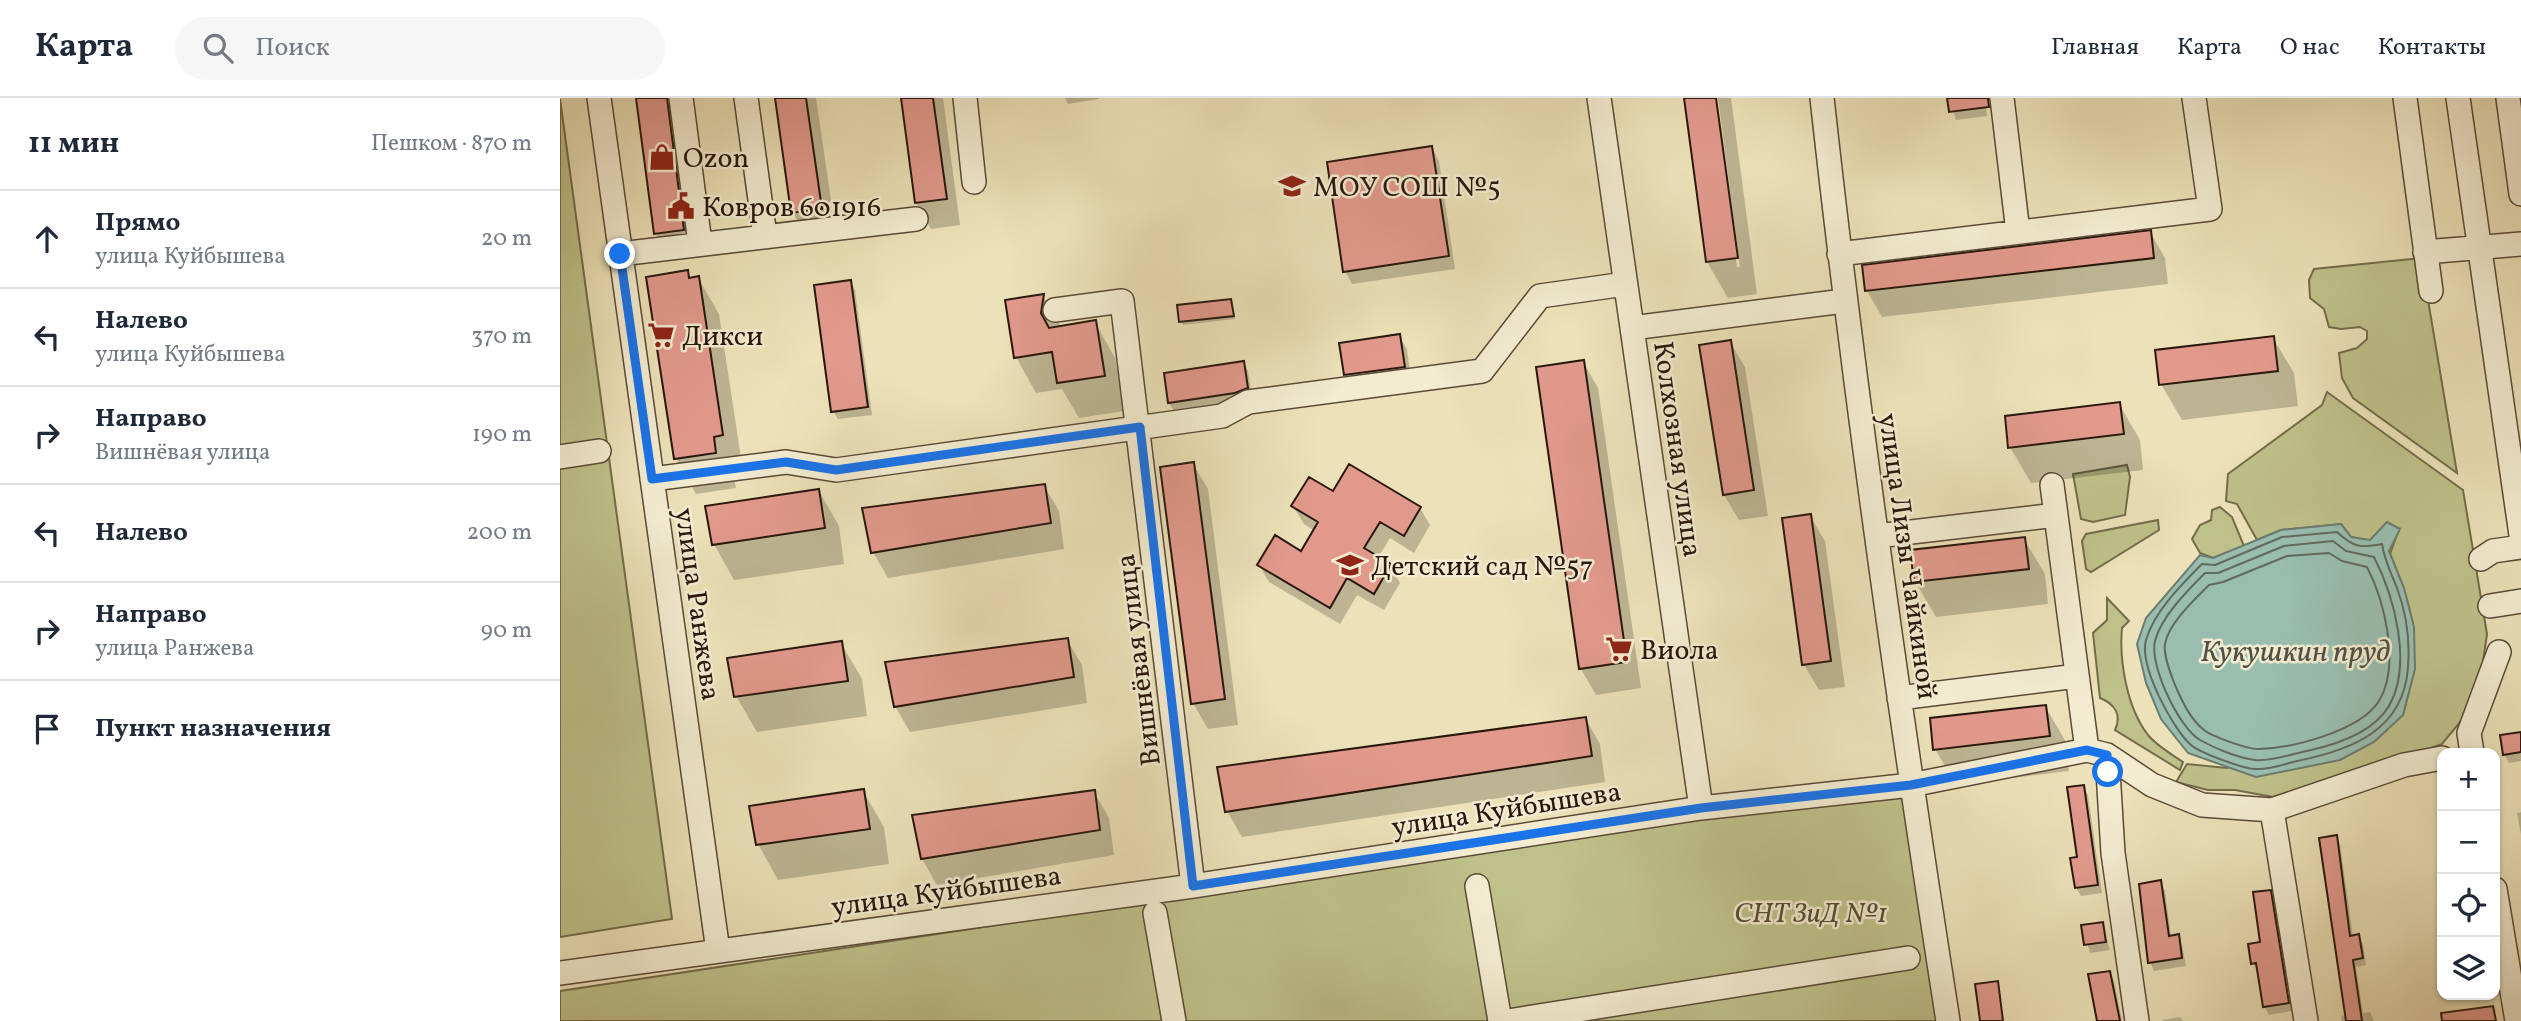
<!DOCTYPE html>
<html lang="ru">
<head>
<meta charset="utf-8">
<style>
  body { margin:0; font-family:Vollkorn,serif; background:#f6f6f7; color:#1f2937 }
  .controls { position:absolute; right:21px; bottom:21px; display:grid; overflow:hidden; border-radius:14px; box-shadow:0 2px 5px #0004 }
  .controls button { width:63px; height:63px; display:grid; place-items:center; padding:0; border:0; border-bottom:2px solid #e0e1e3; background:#fff; color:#1f2937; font:35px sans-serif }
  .stop { position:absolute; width:21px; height:21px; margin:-16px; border:5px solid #1a73e8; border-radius:50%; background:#fff }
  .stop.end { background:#1a73e8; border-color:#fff; box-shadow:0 2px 7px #0008 }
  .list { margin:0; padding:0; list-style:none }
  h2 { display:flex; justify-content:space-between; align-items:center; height:91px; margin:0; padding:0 28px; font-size:30px }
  h2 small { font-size:23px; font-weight:400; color:#747a83 }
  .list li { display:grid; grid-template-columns:46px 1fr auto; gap:21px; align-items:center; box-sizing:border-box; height:98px; padding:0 28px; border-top:2px solid #e0e1e3 }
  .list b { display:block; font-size:26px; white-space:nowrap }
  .list p { margin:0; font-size:23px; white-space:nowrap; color:#747a83 }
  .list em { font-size:23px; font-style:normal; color:#747a83 }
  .icon { flex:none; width:38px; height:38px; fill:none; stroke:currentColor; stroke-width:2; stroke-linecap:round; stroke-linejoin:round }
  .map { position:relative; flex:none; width:1961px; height:923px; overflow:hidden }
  header { display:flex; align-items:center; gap:42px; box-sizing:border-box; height:98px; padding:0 35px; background:#fff; border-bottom:2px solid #e0e1e3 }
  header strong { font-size:33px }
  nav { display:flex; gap:38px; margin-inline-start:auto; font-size:24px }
  .search { width:490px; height:63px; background:#f6f6f7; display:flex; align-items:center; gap:18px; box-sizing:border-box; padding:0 24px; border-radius:38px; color:#747a83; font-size:26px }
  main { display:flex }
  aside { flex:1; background:#fff }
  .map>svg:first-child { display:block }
  .green { fill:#bfc18a; stroke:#746c4c; stroke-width:2 }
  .water { fill:#99beb0; stroke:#6c7b6f; stroke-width:2 }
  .shadow { fill:#0003 }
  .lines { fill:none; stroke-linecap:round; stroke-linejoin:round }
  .shore { stroke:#616a5e; stroke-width:2 }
  .building { fill:#e1998c; stroke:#29170d; stroke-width:2 }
  .minor-casing { stroke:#5a4a38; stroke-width:26 }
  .minor { stroke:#f3ecd1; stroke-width:23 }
  .route { stroke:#1a73e8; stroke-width:9 }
  .labels { text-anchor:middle; stroke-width:5; stroke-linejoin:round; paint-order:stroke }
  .poi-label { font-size:28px; fill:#29170d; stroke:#f3ecd1; text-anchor:start }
  .street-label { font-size:28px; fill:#29170d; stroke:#f3ecd1 }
  .park-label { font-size:28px; font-style:italic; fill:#564a32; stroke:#f3ecd1 }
  .water-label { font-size:30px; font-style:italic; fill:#505146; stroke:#f3ecd1 }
</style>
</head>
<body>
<header>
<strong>Карта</strong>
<div class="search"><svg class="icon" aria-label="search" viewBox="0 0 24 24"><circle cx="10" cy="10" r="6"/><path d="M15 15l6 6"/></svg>Поиск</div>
<nav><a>Главная</a><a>Карта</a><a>О нас</a><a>Контакты</a></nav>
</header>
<main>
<aside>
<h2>11 мин<small>Пешком · 870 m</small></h2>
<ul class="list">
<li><svg class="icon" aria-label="ahead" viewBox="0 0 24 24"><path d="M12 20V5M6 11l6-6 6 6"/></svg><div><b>Прямо</b><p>улица Куйбышева</p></div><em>20 m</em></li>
<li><svg class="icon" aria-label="left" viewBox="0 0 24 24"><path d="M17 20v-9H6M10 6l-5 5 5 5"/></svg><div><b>Налево</b><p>улица Куйбышева</p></div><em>370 m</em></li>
<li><svg class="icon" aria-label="right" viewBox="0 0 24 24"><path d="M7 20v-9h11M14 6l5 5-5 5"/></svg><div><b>Направо</b><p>Вишнёвая улица</p></div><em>190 m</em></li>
<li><svg class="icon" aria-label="left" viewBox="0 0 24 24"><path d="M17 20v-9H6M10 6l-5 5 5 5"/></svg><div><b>Налево</b></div><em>200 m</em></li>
<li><svg class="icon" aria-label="right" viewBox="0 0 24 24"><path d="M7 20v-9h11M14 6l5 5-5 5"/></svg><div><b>Направо</b><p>улица Ранжева</p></div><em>90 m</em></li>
<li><svg class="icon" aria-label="arrive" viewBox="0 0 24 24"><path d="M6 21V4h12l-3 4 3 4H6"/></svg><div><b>Пункт назначения</b></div></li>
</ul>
</aside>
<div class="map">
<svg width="1961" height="923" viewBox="0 0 1961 923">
  <rect width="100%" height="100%" fill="#ece1b8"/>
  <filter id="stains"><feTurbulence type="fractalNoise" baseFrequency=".00286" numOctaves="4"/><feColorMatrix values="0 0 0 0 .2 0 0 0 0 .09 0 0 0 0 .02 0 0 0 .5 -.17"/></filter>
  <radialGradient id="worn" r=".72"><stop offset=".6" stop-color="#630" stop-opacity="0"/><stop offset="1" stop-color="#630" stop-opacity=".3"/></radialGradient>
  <path class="green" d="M0,1L112,821L0,839Z
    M1861,160L1897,375L1793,300L1782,280L1779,255L1797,250L1807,241V233L1800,229L1781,231L1769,229L1764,211L1750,200L1749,182L1754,171Z
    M1767,294L1903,392L1927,536L1922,571L1906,617L1882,646L1805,674L1713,699L1675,692H1648L1616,684L1627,666L1667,670L1843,617C1861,550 1857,520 1830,456L1839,431L1811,443L1791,439L1781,426L1721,432L1697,442L1677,406L1666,403L1668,376L1762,307Z
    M1567,367L1570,379L1565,417L1533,424L1521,421L1513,376Z
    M1660,409L1672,419L1684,448L1653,460L1640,455L1632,441L1640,427L1651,422L1652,412Z
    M1598,422L1599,432L1531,474L1526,471L1522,443L1526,436Z
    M1547,500L1569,523L1562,530C1559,563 1567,610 1588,637C1597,648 1611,656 1623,664L1620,672L1555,632C1562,617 1555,606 1540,600L1533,535L1547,522Z
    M1348,689L1378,923H0V893Z"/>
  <path class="water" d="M1827,424L1840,431L1829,453L1844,490L1854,529L1855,571L1843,617L1814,644L1780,662L1696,679L1628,655L1601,621L1586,585L1577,546L1586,520L1640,457L1653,460L1721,432L1781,426L1791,439L1810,442Z"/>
  <path class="shadow" d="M77,0H121L138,158L111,161L96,135Z
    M217,0H256L276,136L248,140L233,115Z
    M342,0H383L400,127L371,131L356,105Z
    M505,0H539V1L508,6Z
    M1126,0H1155L1177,169H1180L1158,0H1171L1197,196L1168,200L1147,164Z
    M1389,0H1425L1427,18L1396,22Z
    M872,50L879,63L895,171L792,186L785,173Z
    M1590,134L1605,160L1608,186L1322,219L1307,193L1304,169Z
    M127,174L131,181L138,180L159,216L183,373L173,374L176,390L136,396L116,360Z
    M290,184L295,192L312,317L278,321L273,313Z
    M483,198L501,229L535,224L555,260L564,313L519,320L502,291L476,295L456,259Z
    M670,202L675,221L623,227L621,223Z
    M839,238L847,251L851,282L793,290L786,277Z
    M1713,240L1734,275L1738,308L1622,322L1601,286Z
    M1170,244L1185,269L1208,418L1179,422L1164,397Z
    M1023,264L1038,290L1081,590L1036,597L1021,571L978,270Z
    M683,265L688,273L692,298L680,303L614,313L609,305Z
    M1559,306L1580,342L1583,372L1471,385L1450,349Z
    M633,366L648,391L678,627L648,631L633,605Z
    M484,388L499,413L504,451L328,480L313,454Z
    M259,393L279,428L284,466L174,482L154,446Z
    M774,395L860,410L870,427L854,455L830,440L818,460L830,467L840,485L824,512L797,497L780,526L709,484L699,467L742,455L755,433L744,426L733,408Z
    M1250,418L1265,443L1285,589L1259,592L1244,567Z
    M1464,441L1485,476L1488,506L1376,519L1355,483Z
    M507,542L522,567L527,605L350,634L335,608Z
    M281,545L302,581L307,618L197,634L176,598Z
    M1485,608L1506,644L1509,673L1396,687L1375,651Z
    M1025,620L1040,646L1045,684L682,739L667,713Z
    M1961,637V663L1949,665L1944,656Z
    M1523,689L1528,697L1542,795L1521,798L1516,790Z
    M303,693L324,729L329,766L218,782L198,746Z
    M534,694L549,720L554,757L377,787L362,761L354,718Z
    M1961,714V737L1957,715Z
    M1776,739L1780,746L1793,839L1799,838L1803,846L1806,867L1796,869L1803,915L1810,914L1814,923H1782L1781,918L1787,917Z
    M1600,784L1605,793L1611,839L1618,838L1622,847L1626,868L1594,873L1590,864Z
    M1710,793L1715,802L1732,913L1709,917L1704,908L1699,874L1693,866L1702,845Z
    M1542,826L1550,852L1530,855L1523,828Z
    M1549,875L1554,883L1562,923H1539Z
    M1437,885L1444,923H1422Z
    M1620,919L1623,923H1603L1602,922Z"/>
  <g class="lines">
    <path class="shore" d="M1777,434C1794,450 1801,450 1822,446C1824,461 1831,475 1837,490C1846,514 1850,543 1848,569C1844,632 1792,652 1737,663C1725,666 1708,672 1696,671C1684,671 1640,655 1631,647C1612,630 1579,568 1586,542C1594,514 1621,487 1642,466L1655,467L1722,439Z
      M1773,443L1786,453L1814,459C1834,498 1853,566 1829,608C1813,635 1775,647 1747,653C1731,656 1710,664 1695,662C1678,660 1654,650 1640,642C1619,630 1589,567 1595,543C1601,519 1627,493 1645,475H1658L1724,448Z
      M1769,455L1782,463L1807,469C1824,502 1841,567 1819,603C1800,633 1733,650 1699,651C1689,652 1651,638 1644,632C1630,621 1622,603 1615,587C1611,576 1603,558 1605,546C1608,526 1635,501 1649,487L1663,484L1727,458Z"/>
  </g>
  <path class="building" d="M76,0H107L124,132L94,136Z
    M215,0H246L262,111L231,115Z
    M341,0H373L387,101L355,105Z
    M1124,0H1156L1178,160L1146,164Z
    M1387,0H1428L1429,9L1389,14Z
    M872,48L889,158L783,174L767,64Z
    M1591,132L1594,160L1305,193L1302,167Z
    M128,172L129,180L139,178L163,337L154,339L156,355L114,361L86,179Z
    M291,182L308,309L271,314L254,187Z
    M484,196L481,215L489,230L536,222L545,278L497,285L492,254L454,260L445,202Z
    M671,201L674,218L619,224L617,207Z
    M840,236L845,269L784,277L779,245Z
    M1714,238L1718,273L1599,287L1595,252Z
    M1171,242L1194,392L1163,397L1139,247Z
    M1024,262L1067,564L1019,571L976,269Z
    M684,263L688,290L675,295L608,305L604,275Z
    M1560,304L1564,336L1448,350L1445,318Z
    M634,364L665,601L631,606L600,369Z
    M789,366L861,409L844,438L820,424L804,450L831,466L814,496L787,480L770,510L697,467L715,437L741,453L758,424L731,408L749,379L773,393Z
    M485,386L491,425L311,455L302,410Z
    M259,391L265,430L152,447L145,408Z
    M1251,416L1271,563L1242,567L1222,420Z
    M1465,439L1469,471L1354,484L1350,452Z
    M508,540L514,579L334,609L325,564Z
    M282,543L288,583L174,599L167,560Z
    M1486,607L1490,638L1373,652L1370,620Z
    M1026,619L1032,658L665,714L657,669Z
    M1961,634V654L1943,657L1940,637Z
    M1524,687L1538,787L1515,790L1510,760L1517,759L1507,689Z
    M304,691L310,731L196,747L189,708Z
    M535,692L540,732L361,761L352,717Z
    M1777,737L1790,838L1799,836L1803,860L1793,862L1802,923H1786L1759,740Z
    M1601,782L1609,838L1619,836L1622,860L1588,865L1579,786Z
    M1711,792L1729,905L1703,909L1696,865L1691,866L1688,846L1700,844L1693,794Z
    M1543,824L1546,844L1524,847L1521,827Z
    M1550,873L1560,923H1537L1528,876Z
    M1438,883L1443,923H1420L1415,886Z
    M1933,908L1936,923H1882L1881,915Z"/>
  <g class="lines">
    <defs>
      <path id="minor" d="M39,0L158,853
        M121,0L140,145
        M186,0L205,138
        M405,0L414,84
        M1039,0L1141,710
        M1262,0C1296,309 1340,616 1388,923
        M1442,0L1458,134
        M1845,0L1871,193
        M1898,0L1961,437
        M1948,0L1961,96
        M1865,154L1961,146
        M60,156L356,121
        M1279,156L1650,111L1634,0
        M495,212L562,203L633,788
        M1072,230L1284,203
        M0,359L39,353
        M92,381L226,364L276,372L662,318L688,304L922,273L980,198L1065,186
        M1492,387L1527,652
        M1317,438L1496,417
        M1921,461L1933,453L1961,449
        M1930,508L1961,503
        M1339,600L1517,578
        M1912,655L1909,635L1939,554
        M1547,657L1553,755L1577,923
        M1712,712L1746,923
        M917,788L940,923
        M1935,791L1957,923
        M595,815L614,923
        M0,875L633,788L1141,710L1351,687L1527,652L1547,657L1592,687L1642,707L1712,712L1844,667L1882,660
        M948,923L1348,860"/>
    </defs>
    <use href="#minor" class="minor-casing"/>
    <use href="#minor" class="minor"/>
  </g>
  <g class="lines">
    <path class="route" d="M60,156L92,381L226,364L276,372L580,329L633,788L1141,710L1351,687L1527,652L1547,657L1548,674"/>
  </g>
  <defs>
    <symbol id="shop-bare" viewBox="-9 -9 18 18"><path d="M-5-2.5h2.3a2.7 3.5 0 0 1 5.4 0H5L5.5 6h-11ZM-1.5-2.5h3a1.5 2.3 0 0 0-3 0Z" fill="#8f2418" stroke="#f3ecd1" stroke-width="2.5" paint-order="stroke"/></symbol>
    <symbol id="school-bare" viewBox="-9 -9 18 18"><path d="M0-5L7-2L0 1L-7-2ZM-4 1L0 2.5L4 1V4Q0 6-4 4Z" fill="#8f2418" stroke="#f3ecd1" stroke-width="2.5" paint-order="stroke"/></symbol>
    <symbol id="civic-bare" viewBox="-9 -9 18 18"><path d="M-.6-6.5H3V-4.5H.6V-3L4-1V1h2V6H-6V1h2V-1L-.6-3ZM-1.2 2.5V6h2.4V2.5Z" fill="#8f2418" stroke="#f3ecd1" stroke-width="2.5" paint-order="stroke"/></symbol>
    <symbol id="supermarket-bare" viewBox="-9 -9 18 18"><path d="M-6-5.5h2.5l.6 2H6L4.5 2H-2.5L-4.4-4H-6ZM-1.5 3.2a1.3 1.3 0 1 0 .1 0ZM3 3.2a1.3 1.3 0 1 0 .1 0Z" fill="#8f2418" stroke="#f3ecd1" stroke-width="2.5" paint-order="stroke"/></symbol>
  </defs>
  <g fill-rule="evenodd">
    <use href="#shop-bare" x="83" y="40" width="38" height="38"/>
    <use href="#school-bare" x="713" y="69" width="38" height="38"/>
    <use href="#civic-bare" x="102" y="89" width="38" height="38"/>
    <use href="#supermarket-bare" x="82" y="218" width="38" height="38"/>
    <use href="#school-bare" x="771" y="448" width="38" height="38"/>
    <use href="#supermarket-bare" x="1040" y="532" width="38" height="38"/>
  </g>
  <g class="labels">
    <g class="poi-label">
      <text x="123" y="69">Ozon</text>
      <text x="753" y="98">МОУ СОШ №5</text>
      <text x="142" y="118">Ковров 601916</text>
      <text x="122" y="247">Дикси</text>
      <text x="811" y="477">Детский сад №57</text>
      <text x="1080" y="561">Виола</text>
    </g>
    <g class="street-label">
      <text transform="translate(1119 351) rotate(82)" y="10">Колхозная улица</text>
      <text transform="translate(1349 458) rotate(82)" y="10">улица Лизы Чайкиной</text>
      <text transform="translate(139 506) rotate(82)" y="10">улица Ранжева</text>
      <text transform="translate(577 562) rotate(-97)" y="10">Вишнёвая улица</text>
      <text transform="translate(946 710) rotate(-9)" y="10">улица Куйбышева</text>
      <text transform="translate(386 792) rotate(-8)" y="10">улица Куйбышева</text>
    </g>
    <g class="park-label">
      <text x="1251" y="824">СНТ ЗиД №1</text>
    </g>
    <g class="water-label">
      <text x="1735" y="563">Кукушкин пруд</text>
    </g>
  </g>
  <rect width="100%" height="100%" filter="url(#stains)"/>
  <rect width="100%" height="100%" fill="url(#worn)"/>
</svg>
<div class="controls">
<button>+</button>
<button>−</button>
<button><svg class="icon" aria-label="locate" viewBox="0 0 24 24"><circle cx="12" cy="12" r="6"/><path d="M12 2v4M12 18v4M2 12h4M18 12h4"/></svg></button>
<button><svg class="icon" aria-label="layers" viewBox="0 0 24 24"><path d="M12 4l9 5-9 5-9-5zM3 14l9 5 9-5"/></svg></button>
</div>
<div class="stop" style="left:1548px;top:674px"></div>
<div class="stop end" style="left:60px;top:156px"></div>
</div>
</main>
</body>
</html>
